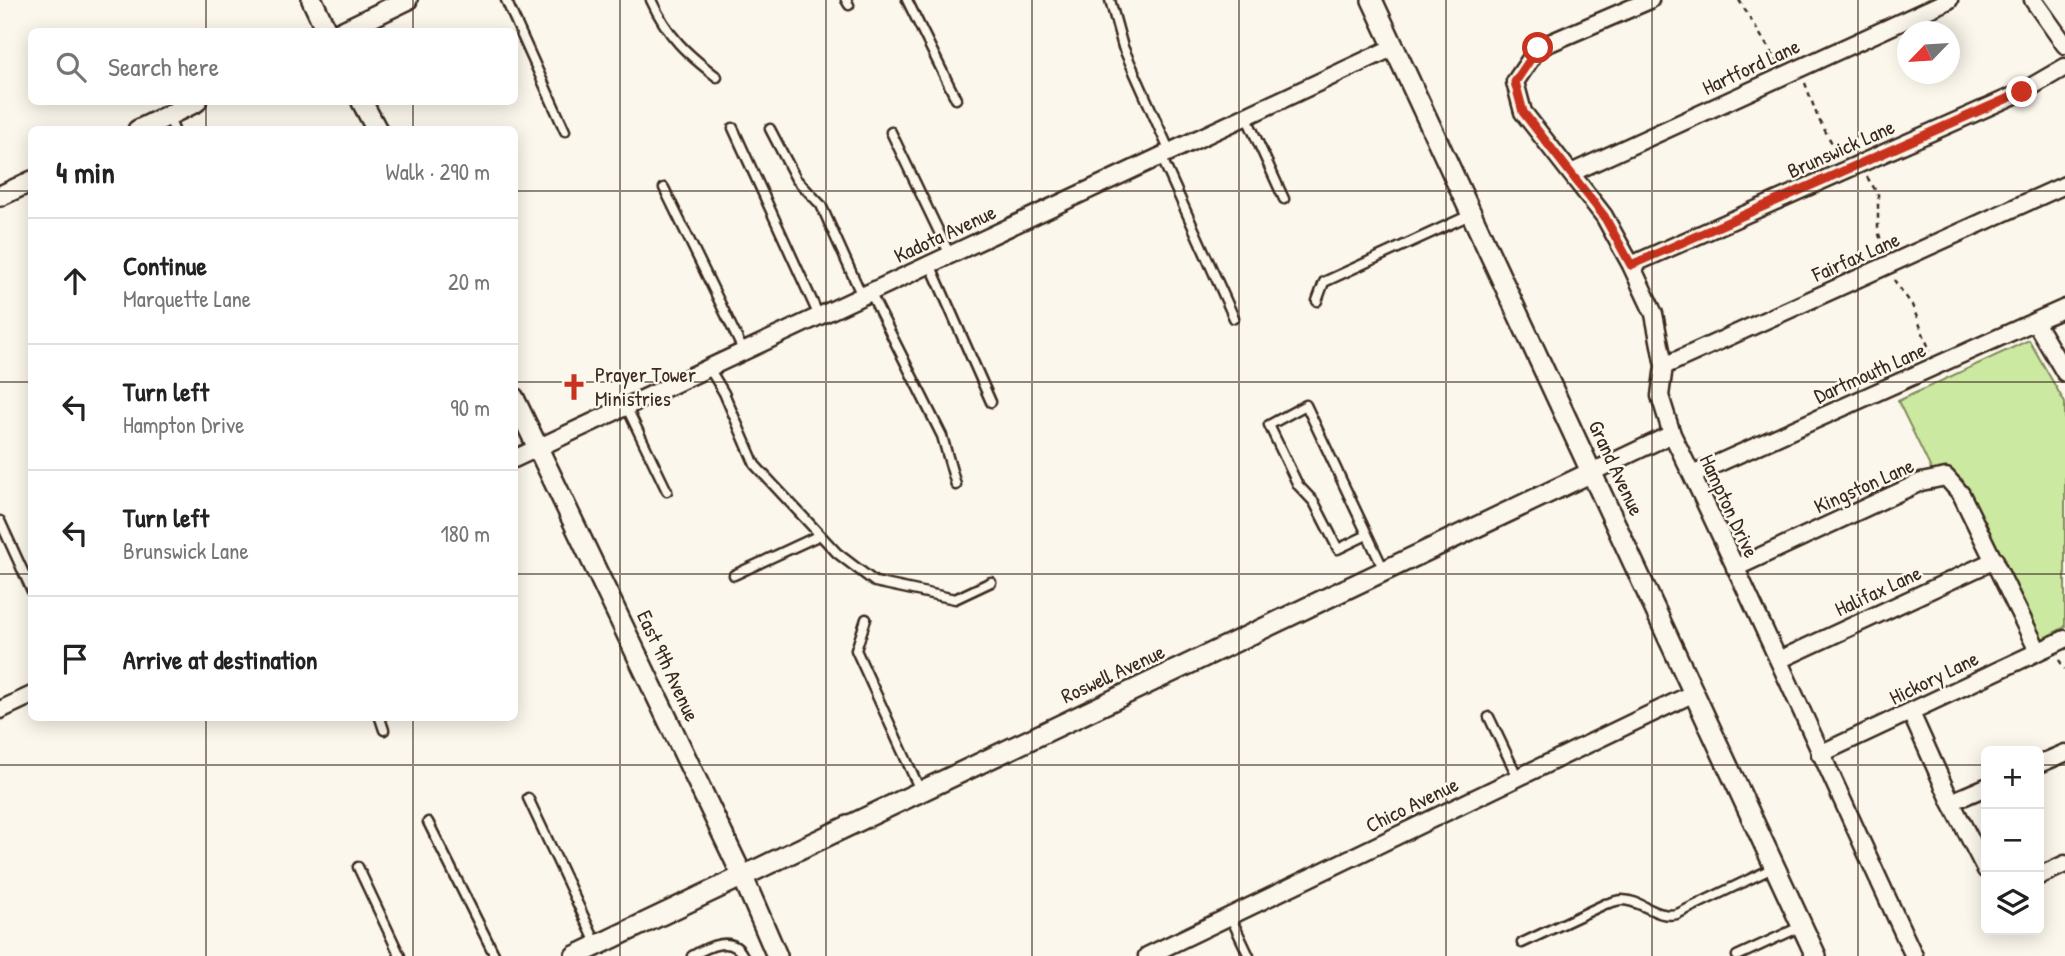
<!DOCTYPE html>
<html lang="en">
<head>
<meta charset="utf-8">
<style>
  body { margin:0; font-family:"Patrick Hand",sans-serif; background:#f6f6f6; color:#222 }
  .controls { position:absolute; right:21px; bottom:21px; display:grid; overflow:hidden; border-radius:10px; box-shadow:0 4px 18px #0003 }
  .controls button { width:63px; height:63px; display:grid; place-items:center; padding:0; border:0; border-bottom:2px solid #e0e0e0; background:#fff; color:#222; font:35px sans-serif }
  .compass { position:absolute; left:1897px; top:21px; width:63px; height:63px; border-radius:50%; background:#fff; box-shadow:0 4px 18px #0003; rotate:245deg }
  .stop { position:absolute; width:21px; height:21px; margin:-16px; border:5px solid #c8321e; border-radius:50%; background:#fff }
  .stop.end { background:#c8321e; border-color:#fff; box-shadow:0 2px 7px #0008 }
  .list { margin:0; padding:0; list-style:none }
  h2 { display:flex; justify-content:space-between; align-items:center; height:91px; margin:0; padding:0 28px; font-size:30px }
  h2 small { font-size:23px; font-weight:400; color:#767676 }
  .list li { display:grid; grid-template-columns:46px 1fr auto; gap:21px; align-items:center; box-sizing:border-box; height:126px; padding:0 28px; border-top:2px solid #e0e0e0 }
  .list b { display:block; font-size:26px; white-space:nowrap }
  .list p { margin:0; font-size:23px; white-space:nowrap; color:#767676 }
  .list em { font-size:23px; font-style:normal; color:#767676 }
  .icon { flex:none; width:38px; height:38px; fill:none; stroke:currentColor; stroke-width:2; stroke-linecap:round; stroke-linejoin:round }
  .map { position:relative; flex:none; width:2065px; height:956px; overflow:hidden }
  .search { position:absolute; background:#fff; box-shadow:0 4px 18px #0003; left:28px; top:28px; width:490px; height:77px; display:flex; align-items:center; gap:18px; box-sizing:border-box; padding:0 24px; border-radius:10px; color:#767676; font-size:26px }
  .panel { position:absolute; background:#fff; box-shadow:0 4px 18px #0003; left:28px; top:126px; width:490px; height:595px; border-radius:10px }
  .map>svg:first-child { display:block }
  .green { fill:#cbe9a0; stroke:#838a5f; stroke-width:2 }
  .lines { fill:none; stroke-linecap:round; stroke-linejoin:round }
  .service-casing { stroke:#3b2a1e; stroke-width:13 }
  .minor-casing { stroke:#3b2a1e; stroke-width:21 }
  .tertiary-casing { stroke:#3b2a1e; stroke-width:24 }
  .path { stroke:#3b2a1e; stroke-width:2.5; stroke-dasharray:5 5; stroke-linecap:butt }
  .service { stroke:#fbf7ec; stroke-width:8 }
  .minor { stroke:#fbf7ec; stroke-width:16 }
  .tertiary { stroke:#fbf7ec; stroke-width:19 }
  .route { stroke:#c8321e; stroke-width:9 }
  .grid { fill:none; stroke:#3b2a1e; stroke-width:2; stroke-opacity:0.55 }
  .labels { text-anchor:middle; stroke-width:5; stroke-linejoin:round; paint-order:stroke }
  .street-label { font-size:21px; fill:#3b2a1e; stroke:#fbf7ec }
  .poi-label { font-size:21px; fill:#3b2a1e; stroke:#fbf7ec; text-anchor:start }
</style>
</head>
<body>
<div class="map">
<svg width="2065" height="956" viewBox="0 0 2065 956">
  <rect width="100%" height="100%" fill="#fbf7ec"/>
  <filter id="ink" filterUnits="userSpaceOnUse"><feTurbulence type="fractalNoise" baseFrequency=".0143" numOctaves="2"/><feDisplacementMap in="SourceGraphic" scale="14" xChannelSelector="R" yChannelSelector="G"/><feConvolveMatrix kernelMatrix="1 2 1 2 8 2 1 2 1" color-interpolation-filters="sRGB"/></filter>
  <g filter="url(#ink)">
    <path class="green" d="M2029,340L2065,403V627L2042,639L1962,479L1946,469L1932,471L1898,401Z"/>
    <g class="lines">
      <defs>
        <path id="service" d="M506,0L565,131
          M651,0C668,37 686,53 717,77
          M846,0L849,5
          M907,0L956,99
          M1110,0L1123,47L1170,152
          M168,115L174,130
          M1246,116L1284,199
          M733,128L819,316
          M770,129L796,179L821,205L862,296
          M891,132L950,255
          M1161,156L1234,318
          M664,188L744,352
          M930,264L991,402
          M870,292L942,436L956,485
          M1317,301L1324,282L1472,214
          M709,368L724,393L755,465L837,553L875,582L955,599L991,582
          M626,406L667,491
          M0,521L32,591
          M1367,535L1338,549L1314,502L1298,485L1269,425L1306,405L1384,570
          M734,575L820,535
          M866,619L856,650L920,790
          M1489,717L1518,778
          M380,718L384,730
          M528,798L597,945
          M428,822L495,956
          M358,867L400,956
          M1230,916L1249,956
          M1522,943L1605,904C1611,903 1617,900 1622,900C1642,900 1656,919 1677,914L1775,867
          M692,956C707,947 733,934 743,956
          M1737,956L1802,926"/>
        <path id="minor" d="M1650,0L1538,48L1515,82L1523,112L1604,216L1631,265L1654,314L1664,366L1660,396L1672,434C1756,606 1833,782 1914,956
          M2033,0L2065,45
          M1571,173L1949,0
          M1631,265L2022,92L2065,67
          M2035,322L2065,373
          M1664,366L2065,185
          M514,459L1394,47
          M1592,472L1672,434
          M1692,475L2065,308
          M1735,568L1921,482L1946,477L1961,494L2038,651
          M1779,660L1995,560
          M0,710L32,695
          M1911,713L1951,802L1986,870
          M1820,754L2065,639
          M2039,764L2065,753
          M1951,802L1986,787
          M2039,876L2065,864
          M1147,956L1694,693"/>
        <path id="tertiary" d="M312,0L327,32
          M1372,0L1816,956
          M341,32L407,0
          M362,102L377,130
          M138,130L196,102
          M0,196L32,181
          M514,398L742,875L777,956
          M575,956L1592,472"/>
      </defs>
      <use href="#service" class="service-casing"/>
      <use href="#minor" class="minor-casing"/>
      <use href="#tertiary" class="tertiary-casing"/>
      <path class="path" d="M1739,0L1777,62
        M1805,83L1818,118L1839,156
        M1867,177L1878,194V231L1884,250
        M1894,280L1912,305L1930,351
        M2059,660L2065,669"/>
      <use href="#service" class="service"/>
      <use href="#minor" class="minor"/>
      <use href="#tertiary" class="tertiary"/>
    </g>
  </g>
  <g class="lines" filter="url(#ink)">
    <path class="route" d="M1538,48L1515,82L1523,112L1604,216L1631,265L2022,92"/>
  </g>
  <path class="grid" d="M206,0V32M413,0V32M620,0V956M826,0V956M1032,0V956M1239,0V956M1446,0V956M1652,0V956M1858,0V956M206,102V130M413,102V130M0,191H32M514,191H2065M0,382H32M514,382H2065M0,574H32M514,574H2065M206,718V956M413,718V956M0,765H1986M2039,765H2065"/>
  <defs>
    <symbol id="church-bare" viewBox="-9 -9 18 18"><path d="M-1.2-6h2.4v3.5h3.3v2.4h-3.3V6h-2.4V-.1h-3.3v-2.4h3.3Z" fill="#c8321e" stroke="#fbf7ec" stroke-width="2.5" paint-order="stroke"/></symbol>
  </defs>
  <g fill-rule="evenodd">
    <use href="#church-bare" x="555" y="368" width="38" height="38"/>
  </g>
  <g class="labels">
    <g class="street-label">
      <text transform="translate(1751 67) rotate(-25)" y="7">Hartford Lane</text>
      <text transform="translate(1841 149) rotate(-24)" y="7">Brunswick Lane</text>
      <text transform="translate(945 234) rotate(-25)" y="7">Kadota Avenue</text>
      <text transform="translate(1856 257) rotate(-24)" y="7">Fairfax Lane</text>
      <text transform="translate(1870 373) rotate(-24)" y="7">Dartmouth Lane</text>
      <text transform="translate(1616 468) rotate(65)" y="7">Grand Avenue</text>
      <text transform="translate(1864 486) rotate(-24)" y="7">Kingston Lane</text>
      <text transform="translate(1729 506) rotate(65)" y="7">Hampton Drive</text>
      <text transform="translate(1878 591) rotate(-25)" y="7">Halifax Lane</text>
      <text transform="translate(668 666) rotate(65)" y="7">East 9th Avenue</text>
      <text transform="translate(1113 674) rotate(-25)" y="7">Roswell Avenue</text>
      <text transform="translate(1934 678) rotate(-26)" y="7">Hickory Lane</text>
      <text transform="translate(1412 805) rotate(-26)" y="7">Chico Avenue</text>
    </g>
    <g class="poi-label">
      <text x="595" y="382">Prayer Tower<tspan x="595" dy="24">Ministries</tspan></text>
    </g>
  </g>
</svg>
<div class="controls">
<button>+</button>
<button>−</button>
<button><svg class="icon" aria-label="layers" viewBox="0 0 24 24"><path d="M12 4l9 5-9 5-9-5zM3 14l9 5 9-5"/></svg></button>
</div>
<svg class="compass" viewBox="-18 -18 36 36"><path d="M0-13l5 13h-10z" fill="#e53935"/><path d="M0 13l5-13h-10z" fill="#767676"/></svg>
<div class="stop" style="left:1538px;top:48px"></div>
<div class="stop end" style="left:2022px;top:92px"></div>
<div class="search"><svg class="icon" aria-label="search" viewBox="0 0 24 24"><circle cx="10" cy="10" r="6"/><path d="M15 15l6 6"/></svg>Search here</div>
<section class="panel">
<h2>4 min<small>Walk · 290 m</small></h2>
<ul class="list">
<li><svg class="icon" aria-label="ahead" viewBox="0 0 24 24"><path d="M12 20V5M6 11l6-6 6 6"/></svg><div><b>Continue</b><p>Marquette Lane</p></div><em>20 m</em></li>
<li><svg class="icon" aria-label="left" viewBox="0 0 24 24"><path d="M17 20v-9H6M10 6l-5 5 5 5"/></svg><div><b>Turn left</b><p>Hampton Drive</p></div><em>90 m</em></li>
<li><svg class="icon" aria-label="left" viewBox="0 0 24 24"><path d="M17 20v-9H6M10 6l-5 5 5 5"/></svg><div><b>Turn left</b><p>Brunswick Lane</p></div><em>180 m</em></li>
<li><svg class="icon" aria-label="arrive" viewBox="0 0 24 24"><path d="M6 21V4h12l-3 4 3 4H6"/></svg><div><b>Arrive at destination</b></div></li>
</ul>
</section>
</div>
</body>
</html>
